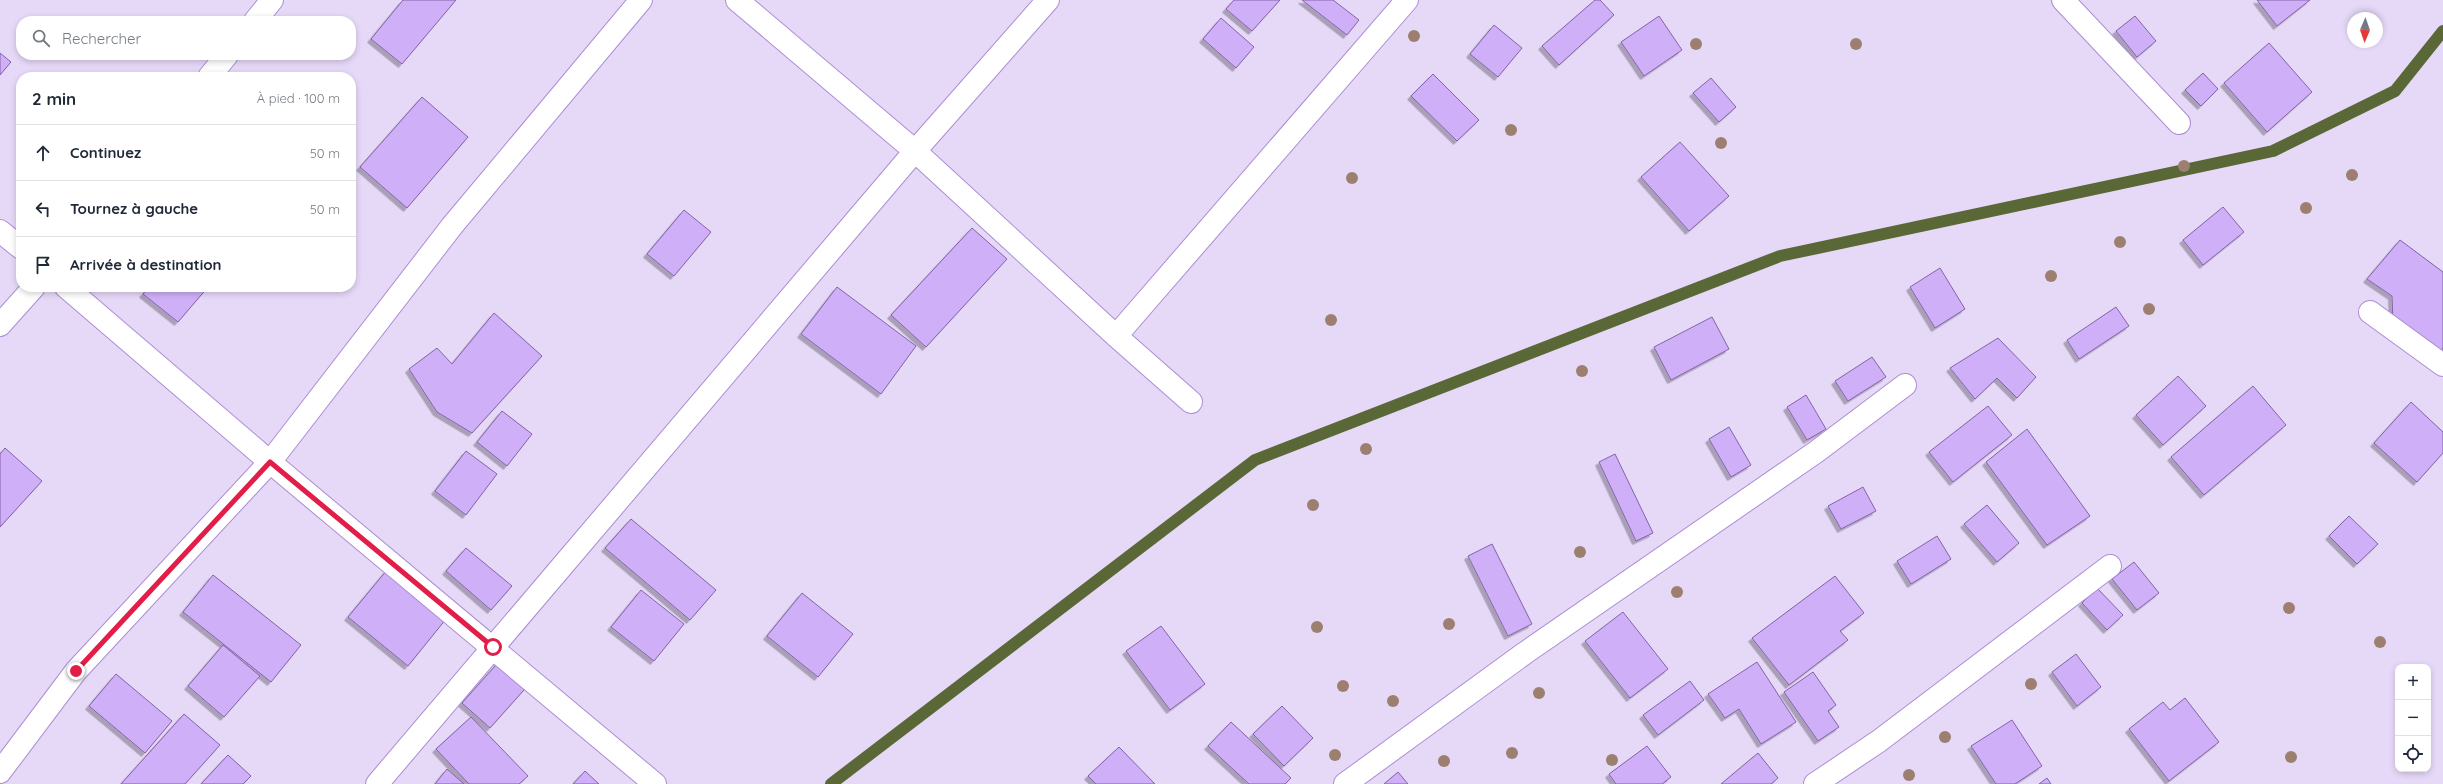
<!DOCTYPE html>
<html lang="fr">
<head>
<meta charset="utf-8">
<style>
  body { margin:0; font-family:Quicksand,sans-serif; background:#f2f2f3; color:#1f2937 }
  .controls { position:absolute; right:12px; bottom:12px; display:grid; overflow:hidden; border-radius:8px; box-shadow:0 2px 6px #0003 }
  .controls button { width:36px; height:36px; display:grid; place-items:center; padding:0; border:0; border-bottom:1px solid #e0e1e3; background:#fff; color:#1f2937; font:20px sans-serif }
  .compass { position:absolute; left:2347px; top:12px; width:36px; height:36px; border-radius:50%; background:#fff; box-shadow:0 2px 6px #0003; rotate:182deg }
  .stop { position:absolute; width:12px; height:12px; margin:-9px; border:3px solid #e11d48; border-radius:50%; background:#fff }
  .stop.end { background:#e11d48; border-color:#fff; box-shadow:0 1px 4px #0008 }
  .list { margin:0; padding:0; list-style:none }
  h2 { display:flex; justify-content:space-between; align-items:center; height:52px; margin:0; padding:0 16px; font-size:17px }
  h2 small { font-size:13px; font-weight:400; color:#747a83 }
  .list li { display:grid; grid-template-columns:26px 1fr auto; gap:12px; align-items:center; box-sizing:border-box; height:56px; padding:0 16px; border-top:1px solid #e0e1e3 }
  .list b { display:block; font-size:15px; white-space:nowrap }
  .list em { font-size:13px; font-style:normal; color:#747a83 }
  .icon { flex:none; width:22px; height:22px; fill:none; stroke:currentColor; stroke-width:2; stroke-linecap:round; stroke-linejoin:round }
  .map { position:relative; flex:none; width:2443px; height:784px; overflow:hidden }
  .search { position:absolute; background:#fff; box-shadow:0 2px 6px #0003; left:16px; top:16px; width:340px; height:44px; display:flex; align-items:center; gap:10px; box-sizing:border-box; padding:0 14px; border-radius:16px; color:#747a83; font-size:15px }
  .panel { position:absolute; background:#fff; box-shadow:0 2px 6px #0003; left:16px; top:72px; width:340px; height:220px; border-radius:16px }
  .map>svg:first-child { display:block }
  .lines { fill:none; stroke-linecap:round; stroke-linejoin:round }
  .stream { stroke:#5a6837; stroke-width:12 }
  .building { fill:#d0aff9; stroke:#8363a7; filter:url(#shadow) }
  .minor-casing { stroke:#ad8cd4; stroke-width:24 }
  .minor { stroke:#fff; stroke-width:22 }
  .tree { fill:#9d7f70 }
  .route { stroke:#e11d48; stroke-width:5 }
</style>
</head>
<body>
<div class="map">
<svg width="2443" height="784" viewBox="0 0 2443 784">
  <defs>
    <filter id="shadow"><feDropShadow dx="-3.5" dy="3.5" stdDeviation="0" flood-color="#0004"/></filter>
  </defs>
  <rect width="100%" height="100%" fill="#e6d9f8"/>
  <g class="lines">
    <path class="stream" d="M831,784L1255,460L1780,256L2273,151L2395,91L2443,31"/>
  </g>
  <path class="building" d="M403,0H456L402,64L371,39Z
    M1234,0H1280L1252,31L1226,9Z
    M1302,0H1333L1359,20L1347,35Z
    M1595,0H1600L1614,15L1559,65L1542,46Z
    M2257,0H2310L2277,26Z
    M1659,16L1682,50L1644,76L1621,42Z
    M2135,16L2156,41L2137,57L2116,31Z
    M1221,18L1254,47L1236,68L1203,39Z
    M1494,25L1522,48L1498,77L1470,54Z
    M2269,43L2312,92L2267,132L2224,83Z
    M0,53L11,62L0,75Z
    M2203,73L2218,89L2201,106L2185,90Z
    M1433,74L1479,120L1457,141L1411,96Z
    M1711,78L1736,107L1719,122L1693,93Z
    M422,97L468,137L407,208L360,167Z
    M1680,142L1729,196L1689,231L1641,177Z
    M2223,207L2244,232L2203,265L2183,240Z
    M684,210L711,232L674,276L647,254Z
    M972,228L1007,259L926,347L891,315Z
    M2400,240L2443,272V348L2439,354L2393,323L2392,296L2367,279Z
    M1940,268L1965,309L1935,328L1910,287Z
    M149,287H208L178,322L143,294Z
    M837,287L916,346L881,394L801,334Z
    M2116,307L2129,326L2079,359L2067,340Z
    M494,313L542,356L472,433L437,412L409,369L437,348L452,364Z
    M1712,317L1729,349L1671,380L1654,347Z
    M1998,338L2036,377L2017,398L1997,378L1975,399L1950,368Z
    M1872,357L1886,377L1848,401L1835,381Z
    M2178,376L2206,406L2163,445L2136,415Z
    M2253,386L2286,425L2204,495L2171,457Z
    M1806,395L1826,429L1807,440L1787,407Z
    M2411,402L2443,432V453L2417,482L2374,443Z
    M1988,406L2012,435L1953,482L1929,452Z
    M502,411L532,434L507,466L477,442Z
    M1729,427L1751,465L1731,477L1709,439Z
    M2027,429L2090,516L2047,545L1986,462Z
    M5,448L42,481L0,527V454Z
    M466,451L497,474L466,515L435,491Z
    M1615,454L1653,533L1636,541L1599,462Z
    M1863,487L1876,511L1841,529L1828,506Z
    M1987,505L2019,543L1997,562L1964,524Z
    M2349,516L2378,544L2357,564L2329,536Z
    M631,519L716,590L690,620L605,548Z
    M1937,536L1951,559L1911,584L1897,561Z
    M1492,544L1532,624L1508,636L1468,556Z
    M466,548L512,586L491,610L446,571Z
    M2134,562L2159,593L2137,610L2112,579Z
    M387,570L446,619L408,666L348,617Z
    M213,575L301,645L271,682L183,612Z
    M1835,576L1864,613L1840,631L1848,640L1789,685L1752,638Z
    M2097,588L2123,615L2107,630L2082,603Z
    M641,590L684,624L654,661L611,627Z
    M802,593L853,634L818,677L767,636Z
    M1623,612L1668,669L1630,698L1585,641Z
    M1161,626L1205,684L1170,710L1126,651Z
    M223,645L260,676L224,717L188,686Z
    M2076,654L2101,687L2077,706L2052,672Z
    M504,656L532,681L490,728L462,703Z
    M1757,662L1796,722L1761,744L1739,709L1725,718L1708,694Z
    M1813,672L1836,705L1828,711L1839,727L1818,741L1784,692Z
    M116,674L172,721L145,753L89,706Z
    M1690,681L1704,700L1658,735L1643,715Z
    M2185,698L2219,742L2169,781L2129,729L2163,702L2170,710Z
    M1282,706L1313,738L1284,766L1253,734Z
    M184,714L220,745L185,784H121Z
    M471,717L528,776L519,784H469L436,749Z
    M2012,720L2042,766L2015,784H1996L1971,746Z
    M1231,722L1291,778L1285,784H1249L1208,746Z
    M1647,746L1671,777L1662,784H1616L1609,774Z
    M1119,747L1155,784H1096L1088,776Z
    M1758,753L1778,778L1771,784H1721Z
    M228,755L251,776L243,784H201Z
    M447,769L464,784H435Z
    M585,771L599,784H573Z
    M1398,772L1408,784H1384Z
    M2047,778L2051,784H2039Z"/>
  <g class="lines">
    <defs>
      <path id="minor" d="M737,0L915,151L1116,336L1191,402
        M2063,0L2179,123
        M255,21L272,0
        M209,77L227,55
        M0,231L21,248
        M66,287L270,462L655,784
        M2370,312L2443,365
        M0,325L34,287
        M1116,336L1407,0
        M0,772L76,671L270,462L452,226L641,0
        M377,784L915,151L1048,0
        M1345,784L1525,653L1816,452L1905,385
        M1815,784L1879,741L2110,566"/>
    </defs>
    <use href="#minor" class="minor-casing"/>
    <use href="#minor" class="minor"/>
  </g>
  <g class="tree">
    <circle cx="1414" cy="36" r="6"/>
    <circle cx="1696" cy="44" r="6"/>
    <circle cx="1856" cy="44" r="6"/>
    <circle cx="1511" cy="130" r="6"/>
    <circle cx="1721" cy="143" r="6"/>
    <circle cx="2184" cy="166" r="6"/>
    <circle cx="2352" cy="175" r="6"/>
    <circle cx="1352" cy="178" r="6"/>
    <circle cx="2306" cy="208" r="6"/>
    <circle cx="2120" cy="242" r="6"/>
    <circle cx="2051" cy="276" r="6"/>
    <circle cx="2149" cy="309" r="6"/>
    <circle cx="1331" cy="320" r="6"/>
    <circle cx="1582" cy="371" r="6"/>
    <circle cx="1366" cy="449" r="6"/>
    <circle cx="1313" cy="505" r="6"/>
    <circle cx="1580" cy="552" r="6"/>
    <circle cx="1677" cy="592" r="6"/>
    <circle cx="2289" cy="608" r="6"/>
    <circle cx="1449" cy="624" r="6"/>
    <circle cx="1317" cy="627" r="6"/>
    <circle cx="2380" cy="642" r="6"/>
    <circle cx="2031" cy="684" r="6"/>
    <circle cx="1343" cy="686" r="6"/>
    <circle cx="1539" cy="693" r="6"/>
    <circle cx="1393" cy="701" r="6"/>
    <circle cx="1945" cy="737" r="6"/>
    <circle cx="1512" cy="753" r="6"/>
    <circle cx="1335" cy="755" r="6"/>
    <circle cx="2291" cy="757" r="6"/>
    <circle cx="1612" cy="760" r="6"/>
    <circle cx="1444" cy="761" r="6"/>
    <circle cx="1909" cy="775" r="6"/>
  </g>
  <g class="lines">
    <path class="route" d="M76,671L270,462L493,647"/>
  </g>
</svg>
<div class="controls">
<button>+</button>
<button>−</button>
<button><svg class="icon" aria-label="locate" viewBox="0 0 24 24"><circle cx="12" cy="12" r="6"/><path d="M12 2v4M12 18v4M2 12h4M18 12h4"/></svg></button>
</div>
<svg class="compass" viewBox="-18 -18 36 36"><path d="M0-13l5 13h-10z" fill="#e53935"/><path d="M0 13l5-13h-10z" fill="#747a83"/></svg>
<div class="stop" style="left:493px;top:647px"></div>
<div class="stop end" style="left:76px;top:671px"></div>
<div class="search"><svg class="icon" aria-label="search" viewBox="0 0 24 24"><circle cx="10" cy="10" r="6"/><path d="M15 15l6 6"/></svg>Rechercher</div>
<section class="panel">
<h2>2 min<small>À pied · 100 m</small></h2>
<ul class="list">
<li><svg class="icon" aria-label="ahead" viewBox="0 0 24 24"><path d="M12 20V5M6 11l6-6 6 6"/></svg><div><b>Continuez</b></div><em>50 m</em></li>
<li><svg class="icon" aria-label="left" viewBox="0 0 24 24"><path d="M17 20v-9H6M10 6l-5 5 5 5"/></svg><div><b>Tournez à gauche</b></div><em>50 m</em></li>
<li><svg class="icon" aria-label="arrive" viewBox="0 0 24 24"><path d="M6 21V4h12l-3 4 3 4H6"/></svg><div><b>Arrivée à destination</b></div></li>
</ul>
</section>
</div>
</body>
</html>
